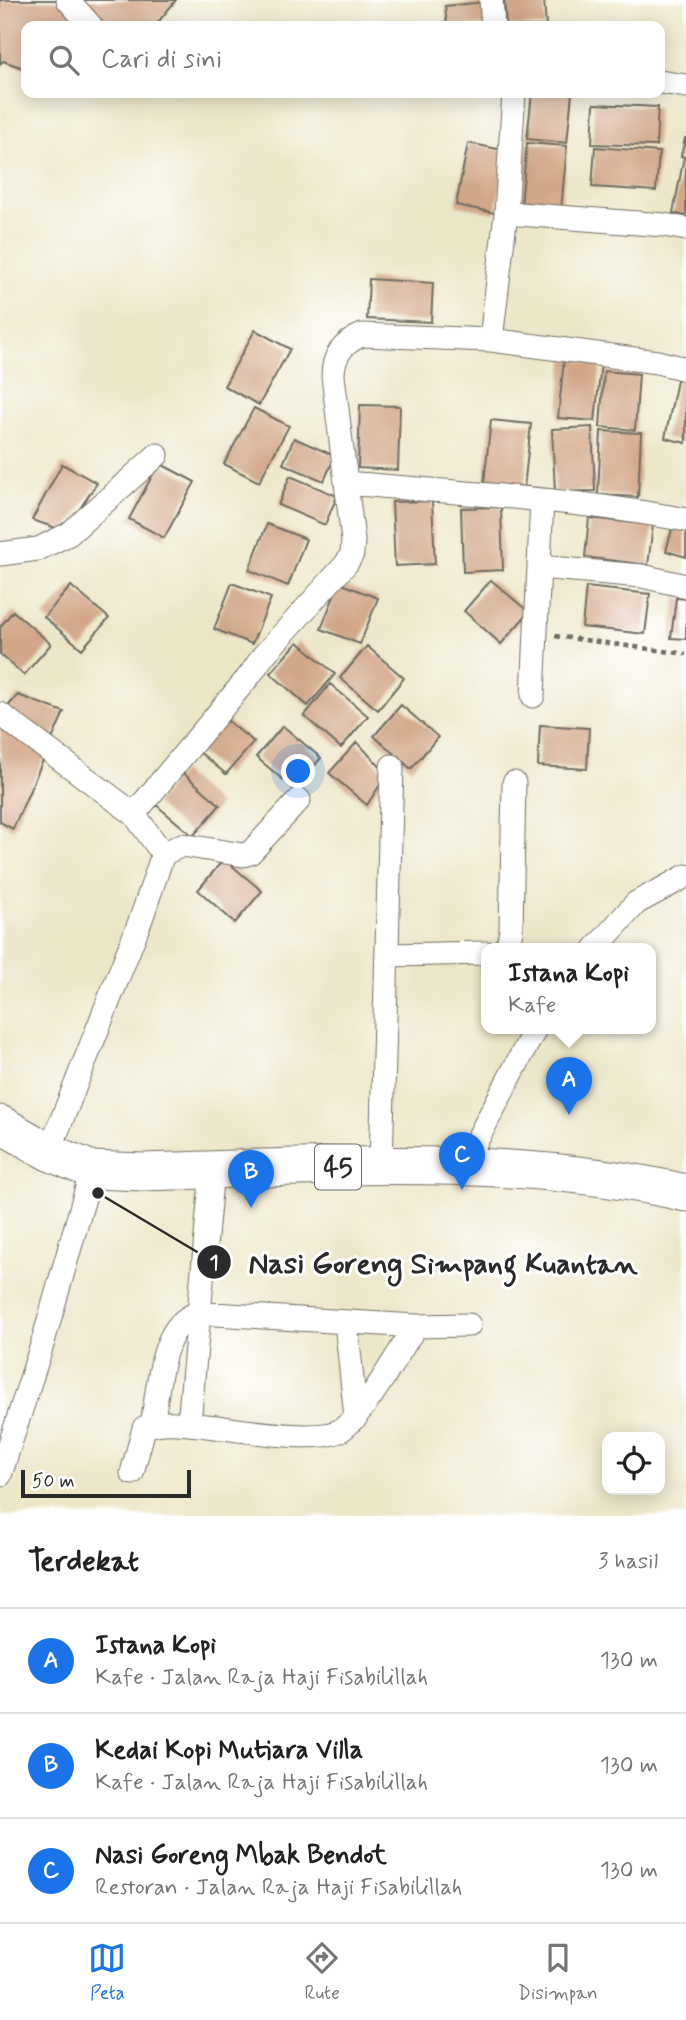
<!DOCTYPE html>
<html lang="id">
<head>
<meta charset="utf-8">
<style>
  body { margin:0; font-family:Mynerve,sans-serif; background:#f6f6f6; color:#222 }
  .controls { position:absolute; right:21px; bottom:21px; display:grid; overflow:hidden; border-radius:14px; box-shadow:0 4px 18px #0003 }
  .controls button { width:63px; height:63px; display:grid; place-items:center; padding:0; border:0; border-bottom:2px solid #e0e0e0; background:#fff; color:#222; font:35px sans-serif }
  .scale { position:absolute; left:21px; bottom:18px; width:170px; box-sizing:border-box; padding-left:7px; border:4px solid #2b2b2b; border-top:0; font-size:19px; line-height:24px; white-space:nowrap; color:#2b2b2b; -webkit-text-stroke:5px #fff; paint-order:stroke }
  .you { position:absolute; left:299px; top:772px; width:24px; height:24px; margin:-18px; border:5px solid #fff; border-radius:50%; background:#1a73e8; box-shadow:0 0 0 10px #1a73e833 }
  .badge { display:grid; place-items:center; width:46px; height:46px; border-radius:50%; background:#1a73e8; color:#fff; font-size:23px; font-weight:700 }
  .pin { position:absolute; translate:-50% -58px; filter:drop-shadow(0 2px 4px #0008) }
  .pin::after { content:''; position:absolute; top:37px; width:24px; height:21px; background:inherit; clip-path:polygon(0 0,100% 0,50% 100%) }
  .popup { position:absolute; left:481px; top:943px; width:175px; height:91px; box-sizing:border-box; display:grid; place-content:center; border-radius:14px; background:#fff; filter:drop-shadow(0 2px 5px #0005); font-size:23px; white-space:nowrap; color:#767676 }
  .popup b { font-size:26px; color:#222 }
  .popup::after { content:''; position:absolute; left:50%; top:100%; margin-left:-14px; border:14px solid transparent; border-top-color:#fff }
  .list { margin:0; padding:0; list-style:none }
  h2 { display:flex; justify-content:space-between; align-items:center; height:91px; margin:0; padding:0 28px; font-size:30px }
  h2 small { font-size:23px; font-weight:400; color:#767676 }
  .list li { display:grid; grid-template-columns:46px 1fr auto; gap:21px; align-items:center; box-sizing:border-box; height:105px; padding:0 28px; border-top:2px solid #e0e0e0 }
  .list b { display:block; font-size:26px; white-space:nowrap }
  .list p { margin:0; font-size:23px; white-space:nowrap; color:#767676 }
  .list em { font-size:23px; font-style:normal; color:#767676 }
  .icon { flex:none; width:38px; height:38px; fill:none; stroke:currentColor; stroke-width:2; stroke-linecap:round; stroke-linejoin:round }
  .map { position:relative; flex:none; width:686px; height:1516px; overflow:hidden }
  .search { position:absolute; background:#fff; box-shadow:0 4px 18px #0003; left:21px; right:21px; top:21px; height:77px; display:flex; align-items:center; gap:18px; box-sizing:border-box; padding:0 24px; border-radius:14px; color:#767676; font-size:26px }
  .sheet { height:406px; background:#fff }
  nav { display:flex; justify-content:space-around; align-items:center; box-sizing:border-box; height:98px; border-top:2px solid #e0e0e0; background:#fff; font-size:19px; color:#767676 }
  nav a { display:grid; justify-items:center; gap:4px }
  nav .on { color:#1a73e8 }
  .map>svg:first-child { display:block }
  .building { fill:#d1a788 }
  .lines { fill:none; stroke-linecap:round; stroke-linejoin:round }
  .minor-casing { stroke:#6f6d63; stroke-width:25 }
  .trunk-casing { stroke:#6f6d63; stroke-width:39 }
  .path { stroke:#6f6d63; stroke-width:4.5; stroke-dasharray:5 5; stroke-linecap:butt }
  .minor { stroke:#fff; stroke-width:23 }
  .trunk { stroke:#fff; stroke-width:37 }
  .labels { text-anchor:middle; stroke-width:6; stroke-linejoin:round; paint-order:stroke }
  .shield { fill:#fff; stroke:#6b6b6b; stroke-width:2 }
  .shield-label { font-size:26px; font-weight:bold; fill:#2b2b2b }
  .leader { fill:none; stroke:#2b2b2b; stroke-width:2.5 }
  .callout-dot { fill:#2b2b2b; stroke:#fff; stroke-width:2.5 }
  .mark-label { font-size:21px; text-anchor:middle; font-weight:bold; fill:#fff }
  .callout-label { font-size:30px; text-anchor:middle; font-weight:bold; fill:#2b2b2b; stroke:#fff; stroke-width:6; stroke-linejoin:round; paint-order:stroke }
</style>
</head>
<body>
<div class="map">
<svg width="686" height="1516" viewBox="0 0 686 1516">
  <rect width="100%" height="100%" fill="#fff"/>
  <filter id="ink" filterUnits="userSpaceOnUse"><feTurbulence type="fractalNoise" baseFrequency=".0143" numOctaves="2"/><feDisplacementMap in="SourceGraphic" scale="14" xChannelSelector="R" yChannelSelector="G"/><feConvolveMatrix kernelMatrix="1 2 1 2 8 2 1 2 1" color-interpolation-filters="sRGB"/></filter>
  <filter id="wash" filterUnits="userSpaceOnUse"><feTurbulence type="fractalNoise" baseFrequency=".00686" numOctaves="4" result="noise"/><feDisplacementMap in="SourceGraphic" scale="28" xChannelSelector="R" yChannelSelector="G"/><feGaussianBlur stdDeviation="1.57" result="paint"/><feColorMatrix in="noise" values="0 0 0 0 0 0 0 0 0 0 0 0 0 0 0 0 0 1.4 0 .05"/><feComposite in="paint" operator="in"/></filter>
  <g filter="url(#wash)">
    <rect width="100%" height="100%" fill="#ede7ca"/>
    <g id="blocks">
      <path class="building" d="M0,0H176L155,26H26V69L3,61L0,64Z
        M504,0H544L546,26H506Z
        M485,2L487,26H447L445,6Z
        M532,93H572L567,143L527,139Z
        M594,104L658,107L656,146L592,144Z
        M685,138H686V216L673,213L684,157L681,156Z
        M468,143L508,151L495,213L456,205Z
        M527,143L567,146L561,210L521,206Z
        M595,147L659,152L656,191L592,187Z
        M369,279L433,283L431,322L367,319Z
        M255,330L290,349L259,405L224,386Z
        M564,359L601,363L595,421L558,418Z
        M604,371L639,374L635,430L600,427Z
        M678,376L686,378V443L665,438Z
        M360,405L400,406L398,470L358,468Z
        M254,408L289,426L259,482L224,464Z
        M491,420L531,424L524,488L484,483Z
        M592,427L595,491L555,492L552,429Z
        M601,431L641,433L638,497L598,495Z
        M294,438L335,456L324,481L283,464Z
        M159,463L195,482L164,538L129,519Z
        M62,464L97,483L65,531L32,520Z
        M290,476L337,496L325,525L278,505Z
        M432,501L435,564L395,566L392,502Z
        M501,507L503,570L463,572L461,508Z
        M589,518L653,525L648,565L585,557Z
        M674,522L686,525V557L666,551Z
        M267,524L306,539L288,586L249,570Z
        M491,580L529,612L501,644L464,611Z
        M232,583L271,598L252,644L214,629Z
        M339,583L378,598L360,644L321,629Z
        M71,586L109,618L82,649L44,617Z
        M586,587L650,594L645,634L582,627Z
        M676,598L686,599V639L671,638Z
        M13,611L51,644L24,675L0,654V627Z
        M298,642L335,674L308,706L270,673Z
        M367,646L404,678L378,710L340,678Z
        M330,684L368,716L341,748L304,716Z
        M18,695L64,712L13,829L0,822V715Z
        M401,705L438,737L411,769L374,736Z
        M225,719L254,742L226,774L198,751Z
        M540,725L589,728L587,769L538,766Z
        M283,726L321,758L294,789L256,757Z
        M357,742L387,774L367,805L329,773Z
        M182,772L220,805L193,836L155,804Z
        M224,859L262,891L235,923L198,890Z"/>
    </g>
  </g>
  <g filter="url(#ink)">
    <use href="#blocks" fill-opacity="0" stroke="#6f6d63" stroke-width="2"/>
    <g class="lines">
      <defs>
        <path id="minor" d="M68,0L91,26
          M491,0L493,26
          M660,82L686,86
          M506,213L664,225L686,229
          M491,340L506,213L514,93
          M346,483C459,493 574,499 686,520
          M0,554L38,549L69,534L157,455
          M539,567L642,576L686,586
          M533,696L542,500
          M0,714L134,814L163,854L141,919L49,1152
          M134,814L250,675L263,656L346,564L352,554L353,540L333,376C333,355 343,343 362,335L491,340L657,362L686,369
          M163,854L182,845L243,855L250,853L299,800
          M503,949L508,946L511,930L514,783
          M595,949L636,903L686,876
          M388,955L487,953
          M381,1165L392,766
          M464,1165L535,1029
          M346,1322L356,1417
          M152,1424C159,1390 159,1324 198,1313L416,1326L469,1325
          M189,1424L212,1170
          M132,1473L144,1428C163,1419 187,1424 207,1426C237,1429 317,1444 341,1430C364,1415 399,1351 416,1326
          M0,1475L42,1345L92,1170"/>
        <path id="trunk" d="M0,1124L49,1152L92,1170L143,1172C324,1167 508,1153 686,1193"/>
      </defs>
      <use href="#minor" class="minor-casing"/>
      <use href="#trunk" class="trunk-casing"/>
      <path class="path" d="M555,636L686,654"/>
      <use href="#minor" class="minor"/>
      <use href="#trunk" class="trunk"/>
    </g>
  </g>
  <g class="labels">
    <rect class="shield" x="315" y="1144.5" width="46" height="45" rx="5"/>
    <g class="shield-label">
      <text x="338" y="1176">45</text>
    </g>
  </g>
  <path class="leader" d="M98 1193L214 1262"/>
  <g class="callout-dot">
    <circle cx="98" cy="1193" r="7"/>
    <circle cx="214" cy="1262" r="18"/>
  </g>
  <g class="mark-label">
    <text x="214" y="1269">1</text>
  </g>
  <g class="callout-label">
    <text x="443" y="1273">Nasi Goreng Simpang Kuantan</text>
  </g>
</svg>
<div class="controls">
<button><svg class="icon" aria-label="locate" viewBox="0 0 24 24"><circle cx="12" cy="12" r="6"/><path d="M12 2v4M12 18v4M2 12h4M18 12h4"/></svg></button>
</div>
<div class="scale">50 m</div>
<div class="you"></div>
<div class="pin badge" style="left:569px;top:1115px">A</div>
<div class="popup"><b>Istana Kopi</b>Kafe</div>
<div class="pin badge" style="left:251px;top:1208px">B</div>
<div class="pin badge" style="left:462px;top:1190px">C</div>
<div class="search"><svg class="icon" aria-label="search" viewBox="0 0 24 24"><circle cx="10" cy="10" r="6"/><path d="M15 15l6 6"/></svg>Cari di sini</div>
</div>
<section class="sheet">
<h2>Terdekat<small>3 hasil</small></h2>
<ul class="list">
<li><span class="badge">A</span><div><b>Istana Kopi</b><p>Kafe · Jalan Raja Haji Fisabilillah</p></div><em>130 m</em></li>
<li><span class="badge">B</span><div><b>Kedai Kopi Mutiara Villa</b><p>Kafe · Jalan Raja Haji Fisabilillah</p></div><em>130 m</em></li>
<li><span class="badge">C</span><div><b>Nasi Goreng Mbak Bendot</b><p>Restoran · Jalan Raja Haji Fisabilillah</p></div><em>130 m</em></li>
</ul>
</section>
<nav>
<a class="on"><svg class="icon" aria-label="map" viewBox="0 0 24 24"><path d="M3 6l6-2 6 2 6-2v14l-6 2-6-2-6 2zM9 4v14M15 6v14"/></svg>Peta</a>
<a><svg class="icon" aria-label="directions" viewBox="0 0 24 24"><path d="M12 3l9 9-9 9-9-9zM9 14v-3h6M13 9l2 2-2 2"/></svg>Rute</a>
<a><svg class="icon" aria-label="saved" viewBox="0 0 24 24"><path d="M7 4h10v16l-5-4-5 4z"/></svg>Disimpan</a>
</nav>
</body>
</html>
